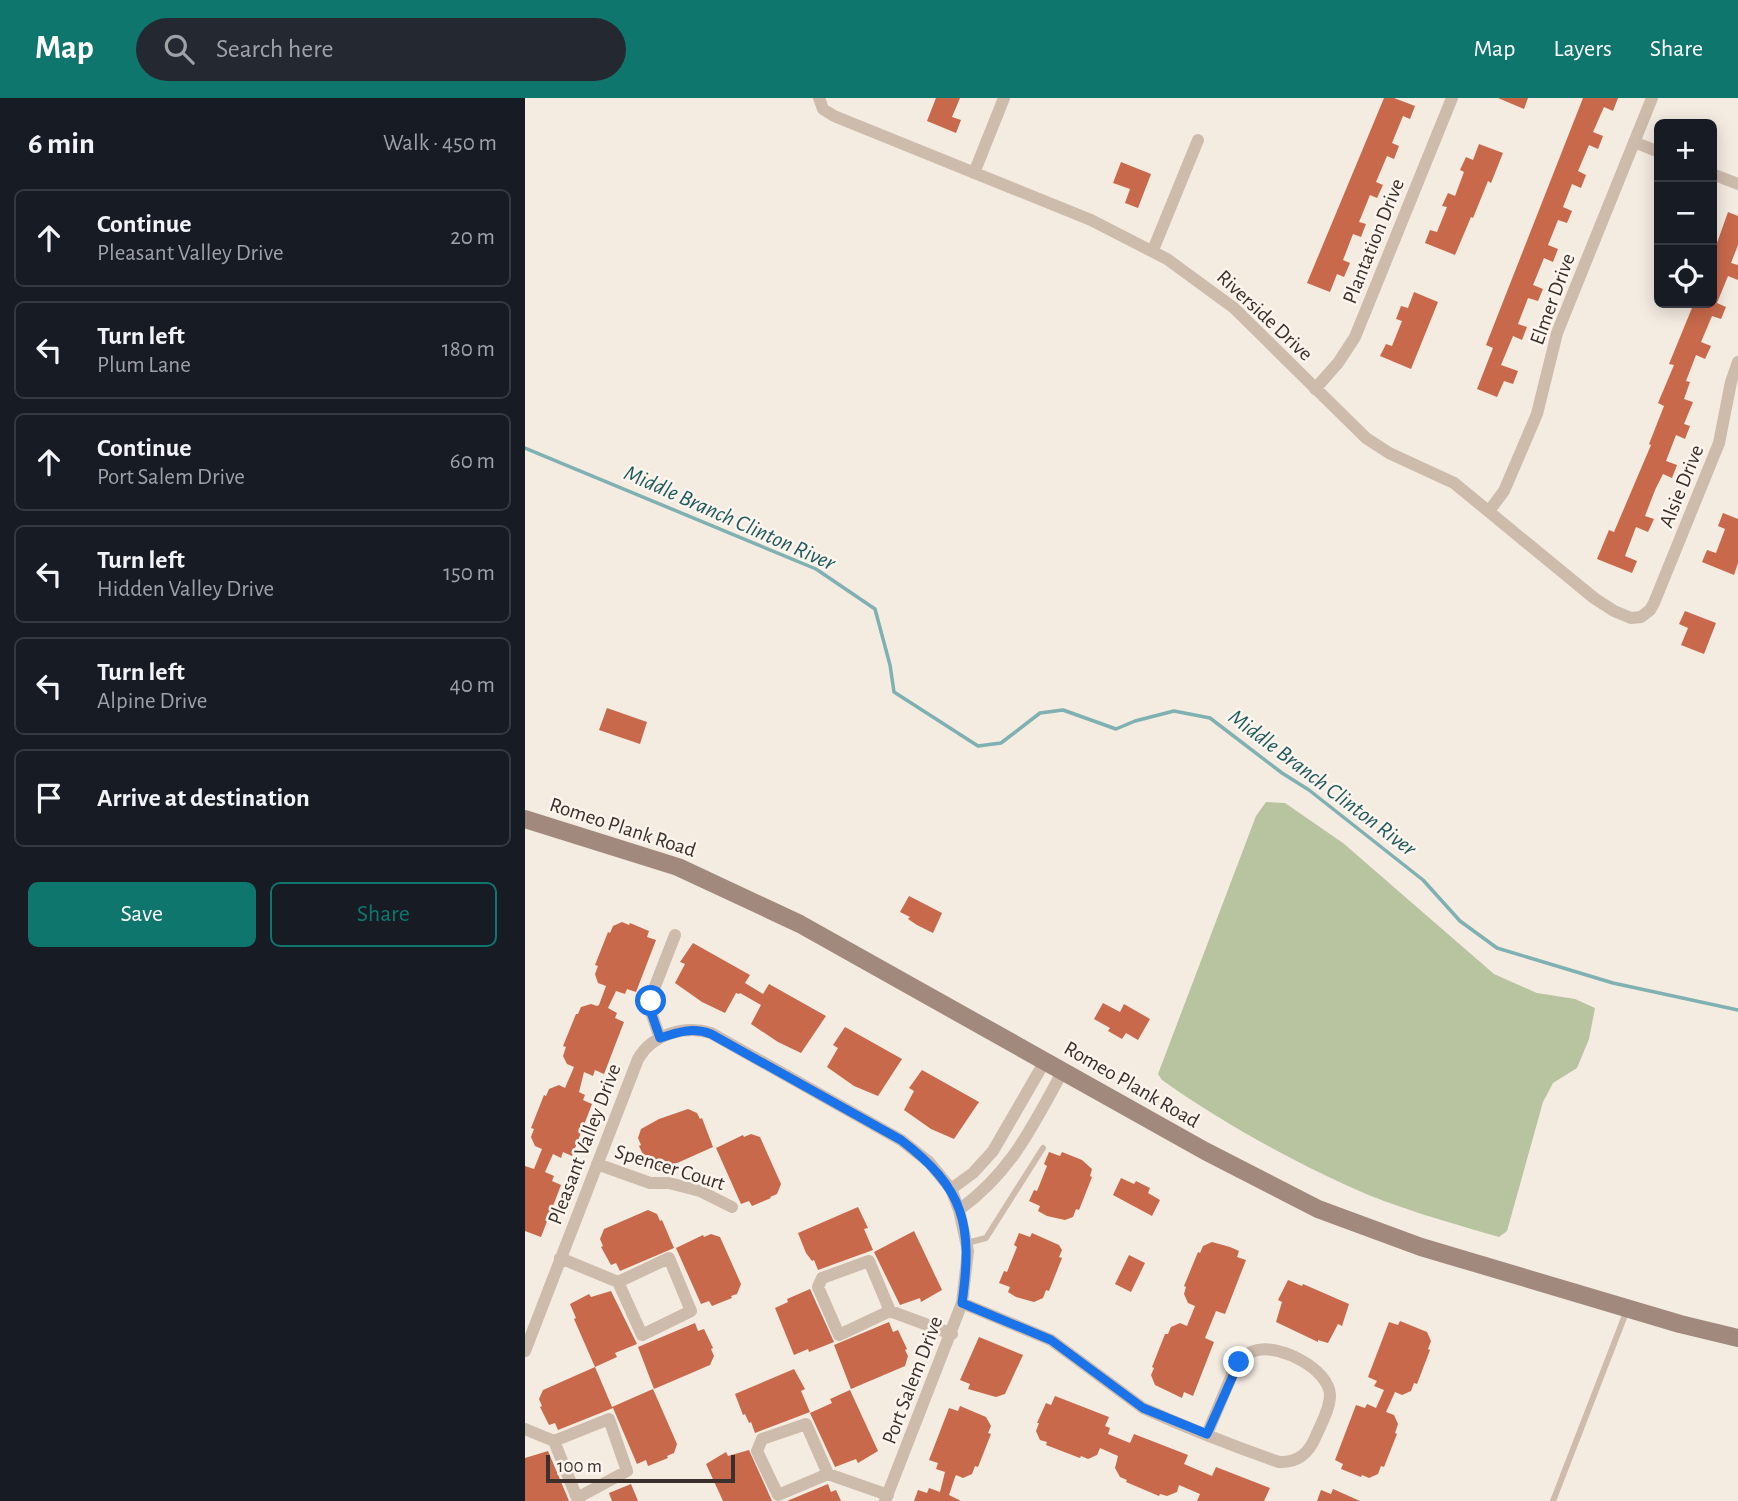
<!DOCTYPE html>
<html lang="en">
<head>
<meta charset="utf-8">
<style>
  body { margin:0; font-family:"Alegreya Sans",sans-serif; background:#242831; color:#f1f3f6 }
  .controls { position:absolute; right:21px; top:21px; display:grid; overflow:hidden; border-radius:10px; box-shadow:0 4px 18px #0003 }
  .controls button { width:63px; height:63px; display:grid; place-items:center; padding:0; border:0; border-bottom:2px solid #363941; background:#171b24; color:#f1f3f6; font:35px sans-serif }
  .scale { position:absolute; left:21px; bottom:18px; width:189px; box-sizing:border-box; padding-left:7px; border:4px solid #3b302b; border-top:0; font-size:19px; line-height:24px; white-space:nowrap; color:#3b302b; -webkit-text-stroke:5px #fbf5ee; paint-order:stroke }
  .stop { position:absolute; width:21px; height:21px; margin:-16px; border:5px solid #1a73e8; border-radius:50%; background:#fff }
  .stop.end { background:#1a73e8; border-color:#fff; box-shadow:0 2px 7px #0008 }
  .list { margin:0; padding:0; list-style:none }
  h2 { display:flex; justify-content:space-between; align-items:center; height:91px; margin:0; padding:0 28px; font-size:30px }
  h2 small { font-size:23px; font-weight:400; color:#9ea1a6 }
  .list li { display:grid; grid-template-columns:46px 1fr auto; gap:21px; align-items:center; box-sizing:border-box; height:98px; margin:0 14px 14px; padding:0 14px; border:2px solid #363941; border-radius:10px }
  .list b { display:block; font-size:26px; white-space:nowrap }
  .list p { margin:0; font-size:23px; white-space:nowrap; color:#9ea1a6 }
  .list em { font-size:23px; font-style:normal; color:#9ea1a6 }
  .actions { display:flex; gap:14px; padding:21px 28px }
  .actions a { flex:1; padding:16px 0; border:2px solid #0f766e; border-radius:10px; text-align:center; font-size:24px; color:#0f766e }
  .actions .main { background:#0f766e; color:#fff }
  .icon { flex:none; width:38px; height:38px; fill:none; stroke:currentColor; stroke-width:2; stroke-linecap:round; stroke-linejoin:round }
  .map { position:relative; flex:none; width:1213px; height:1403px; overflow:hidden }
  header { display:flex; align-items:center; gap:42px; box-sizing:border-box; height:98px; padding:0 35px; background:#0f766e; color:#fff }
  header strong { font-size:33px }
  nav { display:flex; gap:38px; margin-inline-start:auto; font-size:24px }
  .search { width:490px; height:63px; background:#242831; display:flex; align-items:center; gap:18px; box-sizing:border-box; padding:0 24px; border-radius:38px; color:#9ea1a6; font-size:26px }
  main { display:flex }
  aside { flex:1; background:#171b24 }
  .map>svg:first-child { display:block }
  .green { fill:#b8c4a0 }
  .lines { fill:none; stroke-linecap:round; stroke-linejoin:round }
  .stream { stroke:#7fb0b2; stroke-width:3.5 }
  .building { fill:#c8694b }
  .service { stroke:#cdbbac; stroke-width:6 }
  .minor { stroke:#cdbbac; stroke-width:12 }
  .secondary { stroke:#a18a7d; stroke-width:18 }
  .route { stroke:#1a73e8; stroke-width:9 }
  .labels { text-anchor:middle; stroke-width:5; stroke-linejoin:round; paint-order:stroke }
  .street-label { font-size:21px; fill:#3b302b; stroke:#fbf5ee }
  .water-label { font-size:23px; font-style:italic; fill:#1f5a5e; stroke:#fbf5ee }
</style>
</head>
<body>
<header>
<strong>Map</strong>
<div class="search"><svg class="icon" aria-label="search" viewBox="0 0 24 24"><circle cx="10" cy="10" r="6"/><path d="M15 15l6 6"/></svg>Search here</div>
<nav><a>Map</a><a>Layers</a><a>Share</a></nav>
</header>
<main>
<aside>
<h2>6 min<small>Walk · 450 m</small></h2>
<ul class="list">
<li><svg class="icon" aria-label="ahead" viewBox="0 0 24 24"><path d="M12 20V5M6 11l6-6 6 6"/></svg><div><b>Continue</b><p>Pleasant Valley Drive</p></div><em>20 m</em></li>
<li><svg class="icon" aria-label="left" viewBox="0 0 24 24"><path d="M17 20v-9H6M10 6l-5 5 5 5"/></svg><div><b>Turn left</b><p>Plum Lane</p></div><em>180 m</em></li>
<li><svg class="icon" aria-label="ahead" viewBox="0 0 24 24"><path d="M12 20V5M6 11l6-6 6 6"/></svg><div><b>Continue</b><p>Port Salem Drive</p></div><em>60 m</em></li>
<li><svg class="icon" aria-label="left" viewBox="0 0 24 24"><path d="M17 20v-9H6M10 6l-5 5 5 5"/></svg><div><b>Turn left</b><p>Hidden Valley Drive</p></div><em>150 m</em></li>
<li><svg class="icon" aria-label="left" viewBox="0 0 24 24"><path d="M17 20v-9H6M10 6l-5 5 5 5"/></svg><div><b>Turn left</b><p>Alpine Drive</p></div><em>40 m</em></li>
<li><svg class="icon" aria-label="arrive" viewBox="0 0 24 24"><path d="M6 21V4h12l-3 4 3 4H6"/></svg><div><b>Arrive at destination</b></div></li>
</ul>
<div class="actions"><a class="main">Save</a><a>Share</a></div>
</aside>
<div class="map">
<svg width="1213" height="1403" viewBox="0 0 1213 1403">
  <rect width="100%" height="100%" fill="#f4ebe1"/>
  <path class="green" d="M741,704L760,705L818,745L969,876L1012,895L1050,901L1070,910L1064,941L1052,970L1028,985L1018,1004L982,1133L974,1139C923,1124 871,1110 823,1088C758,1058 695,1023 637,982L633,976L731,718Z"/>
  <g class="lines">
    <path class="stream" d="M0,350L291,471L350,511L365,567L369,594L453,648L476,645L515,615L538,612L591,631L610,623L649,613L685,620L757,675L784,692L898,782L935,823L972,850L1088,885L1213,912"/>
  </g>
  <path class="building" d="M411,0H435L427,19L436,22L431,35L402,23Z
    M859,0H869L890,8L885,21L878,18L867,45L874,48L869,61L862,58L851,84L858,87L852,100L845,97L834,124L841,126L836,139L828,136L818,162L825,165L819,179L812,176L805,194L782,185Z
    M973,0H1003L999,11Z
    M1058,0H1093L1088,13L1079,9L1068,34L1078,38L1073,51L1064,47L1053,73L1061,77L1056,90L1047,86L1038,109L1047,113L1042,125L1033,122L1023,147L1033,151L1028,164L1019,160L1008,187L1018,191L1013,203L1003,200L993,226L1002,229L997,242L988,238L976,267L993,273L988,286L979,283L972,299L952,291L968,250L961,247Z
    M954,46L978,55L966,85L963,83L948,120L946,119L930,157L900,145L905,132L912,134L922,109L917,108L923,95L930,98L939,74L935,72L941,59L948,62Z
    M596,64L626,76L613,110L600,105L605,91L588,85Z
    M1203,114L1213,118V147L1206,165L1213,167V182L1203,178L1192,205L1201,209L1196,221L1187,218L1176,244L1186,248L1180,261L1171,257L1161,283L1165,284L1159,301L1168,304L1159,326L1165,328L1160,341L1151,337L1141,363L1152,367L1147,380L1138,376L1130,392L1120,418L1129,421L1123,434L1111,429L1100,458L1112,463L1107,475L1072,461L1084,432L1089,434L1126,347L1124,346L1139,308L1133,305L1149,267L1144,266L1169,205H1187V159Z
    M889,194L913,204L886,271L855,258L861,246L867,248L877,223L871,221L876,208L883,210Z
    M1198,415L1213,421V465L1209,477L1177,464L1182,452L1191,455L1200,431L1193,428Z
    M1160,513L1191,525L1179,556L1156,547L1163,530L1154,526Z
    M82,610L122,624L115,646L74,632Z
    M384,798L417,815L408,835L392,827L383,821L385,819L375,814Z
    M97,824L104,827L105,825L124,833L122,839L131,842L111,894L102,891L100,896L91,893L83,910L92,915L90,920L99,924L79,976L70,972L68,978L59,974L54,994L60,997L58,1002L67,1006L47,1058L38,1054L36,1060L28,1056L20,1074L29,1078L27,1083L36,1087L16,1139L0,1133V1068L9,1071L17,1051L10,1048L6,1039L9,1031L6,1030L19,997L21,998L24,991L34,987L40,990L49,969L42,966L38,958L41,949L38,948L51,916H53L56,909L66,906L72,908L74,907L81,888L73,885L70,876L73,868L70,867L83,834L85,835L88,828Z
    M168,845L225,877L220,885L238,896L244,886L301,918L276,955L253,944L226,926L236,907L215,895L214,896L211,895L200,915L177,904L150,885L160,866L155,864Z
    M578,905L595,914L599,906L625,921L613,942L601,935L597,941L583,933L585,930L569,921Z
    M320,929L377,961L353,998L329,988L302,969L313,950L308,947Z
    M397,972L454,1004L429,1041L406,1031L379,1012L389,993L384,990Z
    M163,1011L172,1015L175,1021L177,1020L188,1049L132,1074L128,1065L123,1067L114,1048L116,1047L113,1040L116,1031L134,1021Z
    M226,1036L235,1039L256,1086L252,1096L245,1099L246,1100L227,1108L224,1103L216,1106L191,1050L218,1037L219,1039Z
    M524,1054L535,1058L537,1054L557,1062L567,1071L565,1078L567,1079L554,1112L551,1111L548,1119L540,1122L522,1118L513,1113L515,1108L504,1103L509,1092L512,1093L522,1068L519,1066Z
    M596,1080L609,1086L611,1083L625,1090L623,1095L635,1102L627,1118L588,1097Z
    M333,1109L343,1130L339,1131L348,1152L293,1172L289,1162L287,1163L281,1155L273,1135Z
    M123,1112L132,1116L135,1123L137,1122L149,1150L95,1173L91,1165L86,1167L76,1149L78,1148L75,1141L79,1131Z
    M389,1133L417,1192L396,1204L395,1200L375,1207L349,1154Z
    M494,1135L505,1139L507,1135L534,1147L537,1152L534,1159L537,1160L524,1193L521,1192L518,1200L509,1204L491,1199L483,1194L485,1189L474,1185L479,1173L482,1174L492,1149L489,1147Z
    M186,1136L195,1139L216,1186L212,1196L206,1198L207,1200L187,1208L184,1203L176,1206L151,1150L178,1137L179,1139Z
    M687,1144L705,1149L714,1153L712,1159L721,1162L700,1216L691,1213L680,1240L689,1244L668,1298L659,1294L657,1300L630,1287L626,1277L629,1270L627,1269L640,1236H643L646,1229L655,1225L662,1228L670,1208L663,1205L659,1196L661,1189L659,1188L673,1154L675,1155L678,1148Z
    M604,1157L620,1165L606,1194L590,1186Z
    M763,1182L777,1188L778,1186L824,1206L817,1228L813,1226L803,1245L793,1242V1244L751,1224L757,1204L753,1202Z
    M285,1191L309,1244L284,1254L283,1251L269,1257L250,1210L263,1204L262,1201Z
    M86,1193L112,1246L90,1255L92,1259L70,1269L87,1309L128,1291L152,1346L149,1355L142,1358L143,1360L123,1368L121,1362L112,1366L88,1310L33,1332L30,1325L24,1327L15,1309L17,1308L14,1301L18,1292L70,1269L49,1221L51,1220L45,1206L64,1196L66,1199Z
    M875,1223L902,1234L906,1243L903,1251L905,1252L892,1286L889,1285L886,1293L877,1297L870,1294L861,1314L869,1317L873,1326L870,1335L872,1336L859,1369L856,1368L853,1376L844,1380L837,1377L836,1379L816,1371L818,1366L810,1362L831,1307L840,1310L842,1306L851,1310L859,1292L849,1288L852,1283L843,1279L864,1224L873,1227Z
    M364,1224L368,1234L373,1232L382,1251L380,1252L383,1258L380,1268L326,1291L309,1247Z
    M170,1225L173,1233L179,1231L188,1250L186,1251L189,1258L185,1267L129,1291L113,1249Z
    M454,1239L498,1257L480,1296L471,1299L443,1291L445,1286L435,1282Z
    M269,1271L280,1291L276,1293L285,1314L230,1335L226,1324L224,1325L220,1316L218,1317L210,1296Z
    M325,1292L353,1353L333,1365L331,1361L310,1369L285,1315L307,1305L305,1301Z
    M530,1298L584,1319L580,1328L585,1330L583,1336L605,1345L609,1336L663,1357L659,1366L687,1378L691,1369L745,1390L739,1403H672L675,1396L654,1387L652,1394L642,1398L635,1396L634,1398L601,1384L602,1382L595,1379L590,1370L593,1358L575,1350L572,1357L563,1361L556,1358L555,1360L521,1347L522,1344L515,1342L511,1333L514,1325H512L521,1305L526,1307Z
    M435,1308L461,1319L466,1328L463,1335L466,1336L453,1369L450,1368L447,1376L438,1380L431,1377L430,1379L424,1397L436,1403H389L393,1392L402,1395L404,1390L415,1394L420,1374L411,1371L413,1365L404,1362L424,1310L433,1313Z
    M224,1352L247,1403H198L181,1366L201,1354L203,1358Z
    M23,1353L44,1403H0V1360Z
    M106,1386L113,1403H87L84,1395Z
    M303,1386L306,1394L311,1392L316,1403H262Z
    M808,1391L835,1403H792L796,1392L806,1396Z"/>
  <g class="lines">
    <path class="service" d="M442,1145L461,1140L518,1050
      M1028,1403L1102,1212"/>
    <path class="minor" d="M294,0L298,11L309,18L566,122L642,161L709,210L841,340L864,355L929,385L1069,500L1089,513L1106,520L1116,519L1125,512L1129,505L1194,345L1206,284L1213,264
      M1109,44L1134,54
      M449,75L479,0
      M1187,76L1213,86
      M628,152L673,42
      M790,291L813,265L830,239L927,0
      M964,413L979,393L1012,316L1032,235L1127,0
      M135,940L127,917V896L150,837
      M72,1066L125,1085H144L175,1093L207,1109
      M426,1091L448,1075L468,1053L520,963
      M434,1112C488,1072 506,1030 538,973
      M35,1160L93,1184L117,1237L166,1213L144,1160L93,1184
      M437,1205L526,1242L618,1310C662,1330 708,1348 754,1364C773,1365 784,1355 791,1338C796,1326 805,1311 805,1297C804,1271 756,1247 733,1252C721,1254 715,1262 709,1272L682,1336
      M365,1213L344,1163L297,1180L293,1189L314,1237L365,1213L427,1236
      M0,1253L113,961C127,936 160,927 186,935L376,1042L404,1064L426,1091L434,1112L443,1153L437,1205L360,1403
      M0,1331L29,1343L84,1321L102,1373L52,1400L29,1343
      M303,1376L281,1326L237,1341L232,1353L253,1397L303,1376L363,1397"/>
    <path class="secondary" d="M0,721L153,769L275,826L680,1053L793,1111L896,1149L1155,1226L1213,1240"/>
  </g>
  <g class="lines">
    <path class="route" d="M126,903L127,917L135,940C153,934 168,929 186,936L376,1042C440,1091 448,1127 437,1205L526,1242L618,1310L682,1336L714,1264"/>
  </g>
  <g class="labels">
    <g class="street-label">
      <text transform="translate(848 143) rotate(-68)" y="7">Plantation Drive</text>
      <text transform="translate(1027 201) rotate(-70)" y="7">Elmer Drive</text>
      <text transform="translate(740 217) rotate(43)" y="7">Riverside Drive</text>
      <text transform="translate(1156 388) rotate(-68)" y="7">Alsie Drive</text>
      <text transform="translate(98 729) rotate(18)" y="7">Romeo Plank Road</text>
      <text transform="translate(607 986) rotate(30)" y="7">Romeo Plank Road</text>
      <text transform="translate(59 1046) rotate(-69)" y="7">Pleasant Valley Drive</text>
      <text transform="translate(145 1069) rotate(17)" y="7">Spencer Court</text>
      <text transform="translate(387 1282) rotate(-69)" y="7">Port Salem Drive</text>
    </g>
    <g class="water-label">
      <text transform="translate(205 419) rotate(24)" y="8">Middle Branch Clinton River</text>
      <text transform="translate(798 684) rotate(37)" y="8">Middle Branch Clinton River</text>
    </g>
  </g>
</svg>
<div class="controls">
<button>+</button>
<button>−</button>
<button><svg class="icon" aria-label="locate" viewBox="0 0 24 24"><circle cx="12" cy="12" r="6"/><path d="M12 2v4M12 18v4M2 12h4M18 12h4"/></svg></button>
</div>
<div class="scale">100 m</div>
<div class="stop" style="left:126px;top:903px"></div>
<div class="stop end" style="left:714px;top:1264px"></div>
</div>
</main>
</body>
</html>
